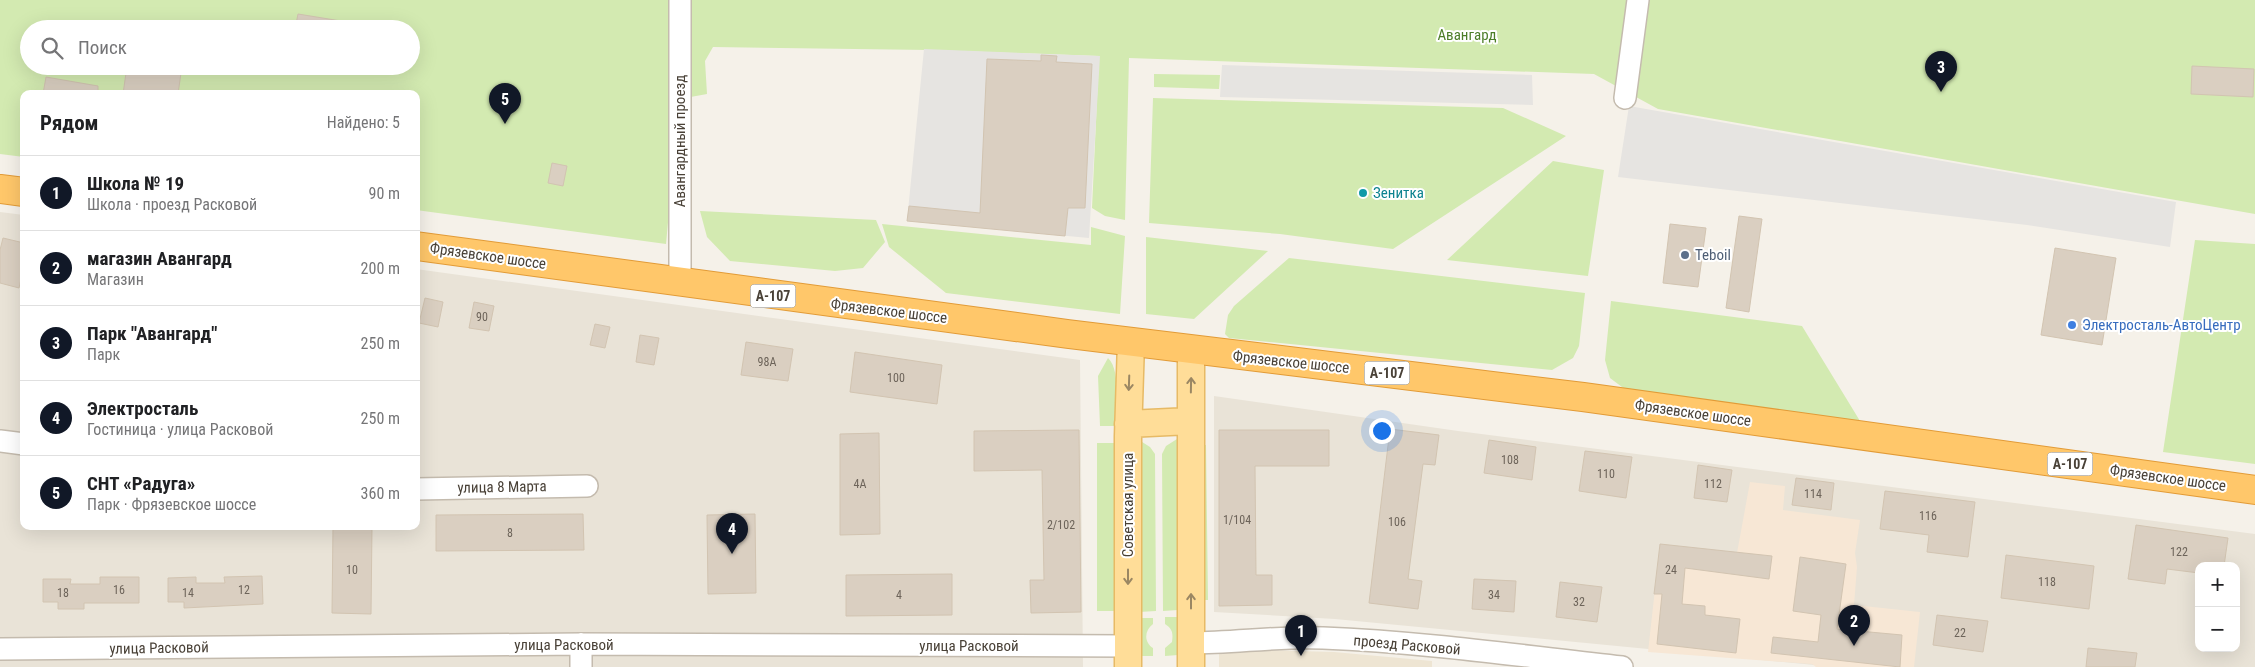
<!DOCTYPE html>
<html lang="ru">
<head>
<meta charset="utf-8">
<style>
  body { margin:0; font-family:"Roboto Condensed",sans-serif; background:#f6f6f6; color:#202124 }
  .controls { position:absolute; right:15px; bottom:15px; display:grid; overflow:hidden; border-radius:10px; box-shadow:0 5px 20px #0002 }
  .controls button { width:45px; height:45px; display:grid; place-items:center; padding:0; border:0; border-bottom:1px solid #e0e0e0; background:#fff; color:#202124; font:25px sans-serif }
  .you { position:absolute; left:1381px; top:430px; width:18px; height:18px; margin:-12px; border:4px solid #fff; border-radius:50%; background:#1a73e8; box-shadow:0 0 0 8px #1a73e833 }
  .badge { display:grid; place-items:center; width:32px; height:32px; border-radius:50%; background:#111827; color:#fff; font-size:16px; font-weight:700 }
  .pin { position:absolute; translate:-50% -41px; filter:drop-shadow(0 1px 2px #0008) }
  .pin::after { content:''; position:absolute; top:26px; width:18px; height:15px; background:inherit; clip-path:polygon(0 0,100% 0,50% 100%) }
  .list { margin:0; padding:0; list-style:none }
  h2 { display:flex; justify-content:space-between; align-items:center; height:65px; margin:0; padding:0 20px; font-size:21px }
  h2 small { font-size:16px; font-weight:400; color:#757577 }
  .list li { display:grid; grid-template-columns:32px 1fr auto; gap:15px; align-items:center; box-sizing:border-box; height:75px; padding:0 20px; border-top:1px solid #e0e0e0 }
  .list b { display:block; font-size:19px; white-space:nowrap }
  .list p { margin:0; font-size:16px; white-space:nowrap; color:#757577 }
  .list em { font-size:16px; font-style:normal; color:#757577 }
  .icon { flex:none; width:28px; height:28px; fill:none; stroke:currentColor; stroke-width:2; stroke-linecap:round; stroke-linejoin:round }
  .map { position:relative; flex:none; width:2255px; height:667px; overflow:hidden }
  .search { position:absolute; background:#fff; box-shadow:0 5px 20px #0002; left:20px; top:20px; width:400px; height:55px; display:flex; align-items:center; gap:12px; box-sizing:border-box; padding:0 18px; border-radius:28px; color:#757577; font-size:19px }
  .panel { position:absolute; background:#fff; box-shadow:0 5px 20px #0002; left:20px; top:90px; width:400px; height:440px; border-radius:10px }
  .map>svg:first-child { display:block }
  .residential { fill:#e9e3d7; fill-rule:evenodd }
  .commercial { fill:#f7e7d5 }
  .education { fill:#eee5d3 }
  .green { fill:#d3eab1; fill-rule:evenodd }
  .parking { fill:#e6e4e1 }
  .building { fill:#dacfc1; stroke:#d2c4b1 }
  .lines { fill:none; stroke-linecap:round; stroke-linejoin:round }
  .minor-casing { stroke:#c4bbae; stroke-width:24 }
  .major-casing { stroke:#e7ba65; stroke-width:29 }
  .highway-casing { stroke:#e29b37; stroke-width:30 }
  .minor { stroke:#fff; stroke-width:21 }
  .major { stroke:#ffdd98; stroke-width:26 }
  .highway { stroke:#ffc76a; stroke-width:28 }
  .oneway { stroke:#9b8763 }
  .culture-dot { fill:#0f9aa8; stroke:#fff; stroke-width:2 }
  .service-dot { fill:#5c6f8a; stroke:#fff; stroke-width:2 }
  .shop-dot { fill:#3f7fe0; stroke:#fff; stroke-width:2 }
  .labels { text-anchor:middle; stroke-width:4; stroke-linejoin:round; paint-order:stroke }
  .number-label { font-size:12px; fill:#6d645a }
  .shield { fill:#fff; stroke:#807a73; stroke-width:1 }
  .shield-label { font-size:14px; font-weight:bold; fill:#494137 }
  .park-label { font-size:15px; fill:#4c7d28; stroke:#fff }
  .street-label { font-size:15px; fill:#494137; stroke:#fff }
  .culture-label { font-size:15px; fill:#0d838f; stroke:#fff; text-anchor:start }
  .service-label { font-size:15px; fill:#4e5e75; stroke:#fff; text-anchor:start }
  .shop-label { font-size:15px; fill:#366cbe; stroke:#fff; text-anchor:start }
</style>
</head>
<body>
<div class="map">
<svg width="2255" height="667" viewBox="0 0 2255 667">
  <rect width="100%" height="100%" fill="#f5f1e9"/>
  <path class="residential" d="M0,212L24,215V526H416V269L1080,360L1083,667H0Z
    M1214,396L1458,431L2255,534V667H1836L1335,619L1214,612ZM2199,566H2236V648H2199Z"/>
  <path class="commercial" d="M1750,482L1785,486L1783,510L1860,520L1855,553L1857,567L1854,605L1920,612L1914,667H1816L1812,664L1648,652L1660,544L1737,553Z"/>
  <path class="education" d="M1219,649L1334,652L1432,661V667H1219Z"/>
  <path class="green" d="M0,0H671L673,168L666,244L416,210V94H24V157L0,154ZM29,29H411V66H29Z
    M686,0H2255V214L1658,109L1594,74L1129,58L1125,220L1105,216L1092,208L1099,56L929,50L713,47L705,61L707,94L685,98Z
    M1154,74L1220,75L1219,89L1154,87Z
    M1153,98L1503,108L1566,136L1393,249L1280,234L1149,223Z
    M1553,161L1604,170L1588,276L1447,260Z
    M700,211L876,220L885,242L863,268L835,271L730,261L707,237Z
    M882,224L1091,245V227L1125,236L1120,314L946,293L889,247Z
    M1146,237L1268,251L1194,319L1146,314Z
    M2195,240L2255,244V464L2163,452Z
    M1289,258L1585,293L1579,346L1573,358L1552,370L1229,338L1225,334L1228,315L1234,306Z
    M1611,301L1802,326L1860,421L1692,401L1626,390L1610,378L1605,360Z
    M1108,358C1121,370 1116,408 1116,426H1100L1098,376Z
    M1177,439L1178,610L1163,611L1162,454L1166,446Z
    M1139,440L1150,447L1155,454L1156,611L1139,612Z
    M1097,443H1115V611H1097Z
    M1198,445H1206L1208,600H1201Z
    M1165,617H1178V655L1165,656V648L1172,642C1173,634 1173,629 1165,624Z
    M1139,618H1153V624C1144,631 1144,642 1153,648V656H1139Z"/>
  <path class="parking" d="M924,49L1100,56L1089,238L907,221Z
    M1222,65L1532,75L1533,105L1220,97Z
    M1629,106L2176,202L2170,247L2027,225L1618,177Z"/>
  <path class="building" d="M298,14L341,21V29H295Z
    M1041,55L1057,56L1056,62L1092,64L1085,208H1068L1065,236L907,221L909,206L980,213L987,59L1041,61Z
    M127,66H182L178,94H123Z
    M2192,66L2254,69L2253,97L2191,94Z
    M46,77L98,86V94H43Z
    M552,163L567,166L563,186L548,183Z
    M1739,216L1762,219L1749,312L1726,308Z
    M1670,224L1706,228L1698,287L1663,283Z
    M3,238L24,243V280L21,279L19,288L0,283V250Z
    M2055,248L2116,258L2102,345L2041,335Z
    M425,298L443,302L438,327L419,323Z
    M474,302L494,306L489,331L469,328Z
    M595,324L610,327L605,348L590,345Z
    M640,335L659,338L654,365L636,362Z
    M746,342L793,349L788,381L741,375Z
    M855,352L942,365L937,404L850,392Z
    M1390,429L1439,435L1435,465L1423,464L1408,579L1422,581L1418,609L1369,603Z
    M1079,430L1081,612L1031,613L1030,580H1044L1042,470L974,471V431Z
    M1219,430H1329V466H1255L1256,575H1272V605L1219,606Z
    M879,433L880,534L840,535V434Z
    M1489,440L1536,447L1532,480L1484,473Z
    M1585,451L1632,457L1626,498L1579,491Z
    M1698,465L1732,470L1727,502L1694,498Z
    M1796,478L1834,483L1831,510L1792,505Z
    M1885,491L1975,502L1968,557L1927,552L1929,535L1880,529Z
    M583,514L584,550L436,551V515Z
    M755,514L756,593L708,594L707,515Z
    M2136,525L2228,538L2224,566H2199V573L2167,569L2165,584L2128,579Z
    M333,526H372L371,614L332,613Z
    M1660,544L1772,556L1769,579L1685,568L1682,604L1705,606V615L1740,619L1736,653L1657,644L1662,594H1654Z
    M2006,555L2094,566L2089,609L2001,598Z
    M1800,557L1846,564L1837,629L1902,635L1900,667L1771,653L1773,637L1818,642L1821,615L1793,611Z
    M952,574V615L846,616V575Z
    M262,576L263,604L184,608V602H168V578L196,577V583H225L224,577Z
    M100,577H139V603H84V609H58V602H43V579H71L70,584H100Z
    M1474,579L1516,581L1514,612L1472,609Z
    M1560,582L1602,587L1597,622L1556,617Z
    M1937,615L1988,621L1983,652L1933,645Z
    M2088,648L2137,653L2135,667H2086Z"/>
  <g class="lines">
    <defs>
      <path id="minor" d="M1625,98L1638,0
        M680,283V0
        M0,441L24,444
        M416,489L587,486
        M1191,643C1235,643 1279,636 1323,638C1423,642 1522,656 1622,667
        M581,644V667
        M0,649L581,644L1128,646"/>
      <path id="major" d="M1191,350V667
        M1128,424L1190,421
        M1128,667V436L1131,342"/>
      <path id="highway" d="M0,189L24,192
        M416,246L1068,334L1583,397L2255,490"/>
    </defs>
    <use href="#minor" class="minor-casing"/>
    <use href="#major" class="major-casing"/>
    <use href="#highway" class="highway-casing"/>
    <use href="#minor" class="minor"/>
    <use href="#major" class="major"/>
    <use href="#highway" class="highway"/>
  </g>
  <defs><path id="oneway-shaft" d="M-6 0H5M1.5-3L5.5 0L1.5 3" fill="none" stroke-width="1.6" stroke-linecap="round" stroke-linejoin="round" transform="scale(1.25)"/></defs>
  <g class="oneway">
    <use href="#oneway-shaft" transform="translate(1129 383) rotate(92)"/>
    <use href="#oneway-shaft" transform="translate(1191 385) rotate(-89)"/>
    <use href="#oneway-shaft" transform="translate(1128 577) rotate(90)"/>
    <use href="#oneway-shaft" transform="translate(1191 601) rotate(-90)"/>
  </g>
  <circle class="culture-dot" cx="1363" cy="193" r="5"/>
  <circle class="service-dot" cx="1685" cy="255" r="5"/>
  <circle class="shop-dot" cx="2072" cy="325" r="5"/>
  <g class="labels">
    <g class="number-label">
      <text x="482" y="321">90</text>
      <text x="767" y="366">98А</text>
      <text x="896" y="382">100</text>
      <text x="1510" y="464">108</text>
      <text x="1606" y="478">110</text>
      <text x="860" y="488">4А</text>
      <text x="1713" y="488">112</text>
      <text x="1813" y="498">114</text>
      <text x="1928" y="520">116</text>
      <text x="1237" y="524">1/104</text>
      <text x="1397" y="526">106</text>
      <text x="1061" y="529">2/102</text>
      <text x="510" y="537">8</text>
      <text x="2179" y="556">122</text>
      <text x="352" y="574">10</text>
      <text x="1671" y="574">24</text>
      <text x="2047" y="586">118</text>
      <text x="119" y="594">16</text>
      <text x="244" y="594">12</text>
      <text x="63" y="597">18</text>
      <text x="188" y="597">14</text>
      <text x="899" y="599">4</text>
      <text x="1494" y="599">34</text>
      <text x="1579" y="606">32</text>
      <text x="1960" y="637">22</text>
    </g>
    <g class="shield">
      <rect x="750.5" y="284.5" width="45" height="23" rx="4"/>
      <rect x="1364.5" y="361.5" width="45" height="23" rx="4"/>
      <rect x="2047.5" y="452.5" width="45" height="23" rx="4"/>
    </g>
    <g class="shield-label">
      <text x="773" y="301">А-107</text>
      <text x="1387" y="378">А-107</text>
      <text x="2070" y="469">А-107</text>
    </g>
    <g class="park-label">
      <text x="1467" y="40">Авангард</text>
    </g>
    <g class="street-label">
      <text transform="translate(680 141) rotate(-90)" y="5">Авангардный проезд</text>
      <text transform="translate(488 256) rotate(8)" y="5">Фрязевское шоссе</text>
      <text transform="translate(889 311) rotate(7)" y="5">Фрязевское шоссе</text>
      <text transform="translate(1291 362) rotate(6)" y="5">Фрязевское шоссе</text>
      <text transform="translate(1693 413) rotate(8)" y="5">Фрязевское шоссе</text>
      <text transform="translate(2168 478) rotate(8)" y="5">Фрязевское шоссе</text>
      <text transform="translate(502 487) rotate(-1)" y="5">улица 8 Марта</text>
      <text transform="translate(1128 505) rotate(-90)" y="5">Советская улица</text>
      <text x="564" y="650">улица Расковой</text>
      <text transform="translate(1407 645) rotate(5)" y="5">проезд Расковой</text>
      <text x="969" y="651">улица Расковой</text>
      <text transform="translate(159 648) rotate(-1)" y="5">улица Расковой</text>
    </g>
    <g class="culture-label">
      <text x="1373" y="198">Зенитка</text>
    </g>
    <g class="service-label">
      <text x="1695" y="260">Teboil</text>
    </g>
    <g class="shop-label">
      <text x="2082" y="330">Электросталь-АвтоЦентр</text>
    </g>
  </g>
</svg>
<div class="controls">
<button>+</button>
<button>−</button>
</div>
<div class="you"></div>
<div class="pin badge" style="left:1301px;top:656px">1</div>
<div class="pin badge" style="left:1854px;top:646px">2</div>
<div class="pin badge" style="left:1941px;top:92px">3</div>
<div class="pin badge" style="left:732px;top:554px">4</div>
<div class="pin badge" style="left:505px;top:124px">5</div>
<div class="search"><svg class="icon" aria-label="search" viewBox="0 0 24 24"><circle cx="10" cy="10" r="6"/><path d="M15 15l6 6"/></svg>Поиск</div>
<section class="panel">
<h2>Рядом<small>Найдено: 5</small></h2>
<ul class="list">
<li><span class="badge">1</span><div><b>Школа № 19</b><p>Школа · проезд Расковой</p></div><em>90 m</em></li>
<li><span class="badge">2</span><div><b>магазин Авангард</b><p>Магазин</p></div><em>200 m</em></li>
<li><span class="badge">3</span><div><b>Парк &quot;Авангард&quot;</b><p>Парк</p></div><em>250 m</em></li>
<li><span class="badge">4</span><div><b>Электросталь</b><p>Гостиница · улица Расковой</p></div><em>250 m</em></li>
<li><span class="badge">5</span><div><b>СНТ «Радуга»</b><p>Парк · Фрязевское шоссе</p></div><em>360 m</em></li>
</ul>
</section>
</div>
</body>
</html>
